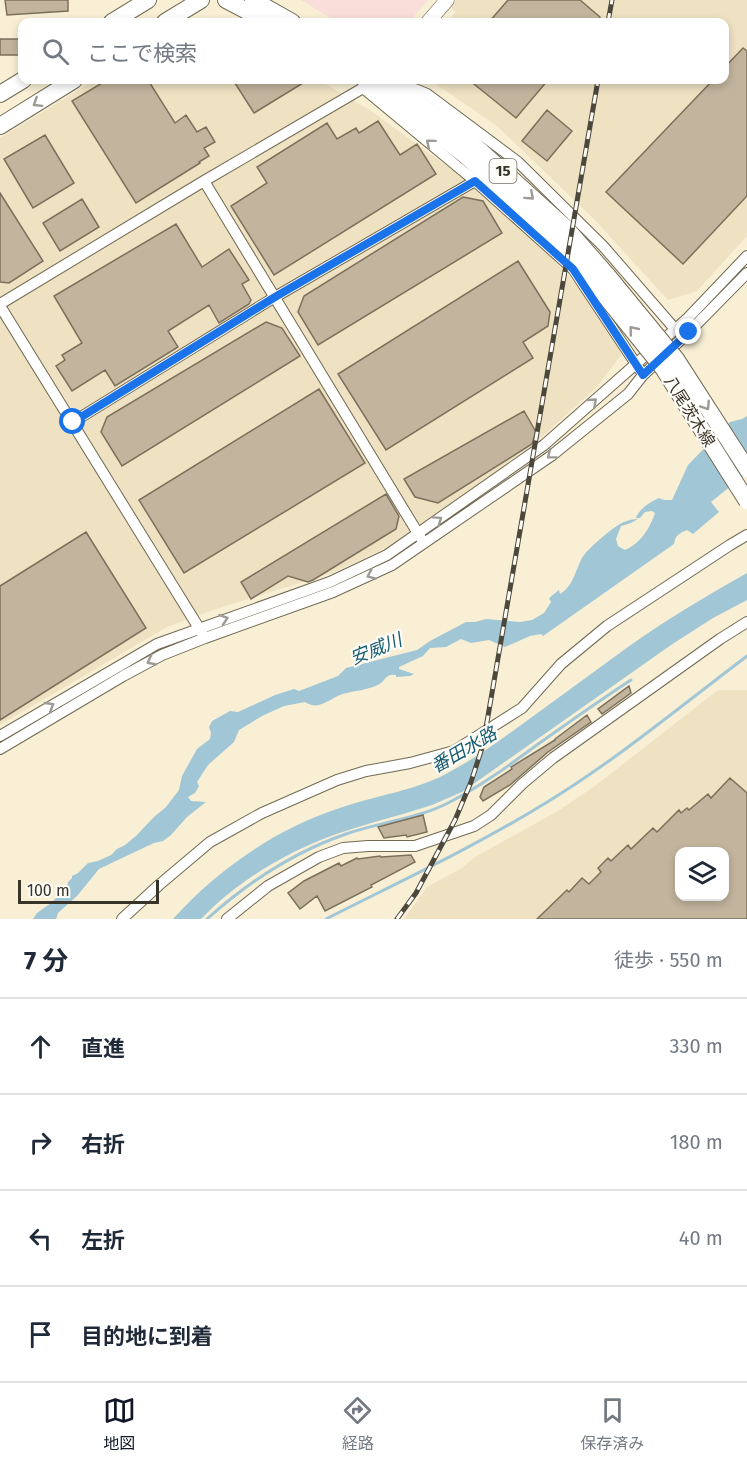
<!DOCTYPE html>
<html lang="ja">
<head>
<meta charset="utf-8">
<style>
  body { margin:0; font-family:"Fira Sans","Noto Sans JP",sans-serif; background:#f6f6f7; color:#1f2937 }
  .controls { position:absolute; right:18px; bottom:18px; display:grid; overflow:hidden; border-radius:12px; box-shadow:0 3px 9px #0003 }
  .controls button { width:54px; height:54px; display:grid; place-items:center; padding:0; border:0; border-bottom:2px solid #e0e1e3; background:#fff; color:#1f2937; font:30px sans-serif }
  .scale { position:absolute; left:18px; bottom:15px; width:141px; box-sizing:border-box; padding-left:6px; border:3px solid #38342a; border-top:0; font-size:16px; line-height:21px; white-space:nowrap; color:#38342a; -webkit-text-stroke:4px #fefcf7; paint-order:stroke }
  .stop { position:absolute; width:18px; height:18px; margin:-14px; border:4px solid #1a73e8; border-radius:50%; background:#fff }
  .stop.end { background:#1a73e8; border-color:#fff; box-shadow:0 2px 6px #0008 }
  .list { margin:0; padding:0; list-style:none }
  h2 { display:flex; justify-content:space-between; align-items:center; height:78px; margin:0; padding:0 24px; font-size:26px }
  h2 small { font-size:20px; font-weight:400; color:#747a83 }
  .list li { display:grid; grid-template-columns:39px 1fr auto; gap:18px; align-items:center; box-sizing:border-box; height:96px; padding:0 24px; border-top:2px solid #e0e1e3 }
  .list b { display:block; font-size:22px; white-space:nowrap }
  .list em { font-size:20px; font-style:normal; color:#747a83 }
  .icon { flex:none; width:33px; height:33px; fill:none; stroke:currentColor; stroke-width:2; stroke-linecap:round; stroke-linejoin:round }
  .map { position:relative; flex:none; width:747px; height:919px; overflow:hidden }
  .search { position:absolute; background:#fff; box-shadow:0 3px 9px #0003; left:18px; right:18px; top:18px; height:66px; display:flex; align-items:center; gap:15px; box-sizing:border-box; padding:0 21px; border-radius:12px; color:#747a83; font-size:22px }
  .sheet { height:462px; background:#fff }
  nav { display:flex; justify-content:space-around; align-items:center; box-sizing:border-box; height:84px; border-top:2px solid #e0e1e3; background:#fff; font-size:16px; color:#747a83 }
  nav a { display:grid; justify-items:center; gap:3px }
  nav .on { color:#111827 }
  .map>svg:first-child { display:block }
  .commercial { fill:#f9ded9 }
  .built { fill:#eee2c2; fill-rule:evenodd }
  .water { fill:#a1c6d6 }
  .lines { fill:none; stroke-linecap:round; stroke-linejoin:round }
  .stream { stroke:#a1c6d6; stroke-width:3 }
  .building { fill:#c2b49d; stroke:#7d705b; stroke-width:1.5; fill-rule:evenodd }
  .minor-casing { stroke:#716952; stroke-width:12 }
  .tertiary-casing { stroke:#716952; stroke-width:15 }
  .primary-casing { stroke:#716952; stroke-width:18 }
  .minor { stroke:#fff; stroke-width:10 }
  .tertiary { stroke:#fff; stroke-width:14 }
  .primary { stroke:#fff; stroke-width:16 }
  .rail-casing { stroke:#4d483c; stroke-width:5 }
  .rail { stroke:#fefcf7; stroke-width:3; stroke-dasharray:9; stroke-linecap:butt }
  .primary-bridge-casing { stroke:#716952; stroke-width:18; stroke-linecap:butt }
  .primary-bridge { stroke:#fff; stroke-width:16 }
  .oneway { stroke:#9c9a94 }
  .route { stroke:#1a73e8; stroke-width:8 }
  .labels { text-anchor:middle; stroke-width:4.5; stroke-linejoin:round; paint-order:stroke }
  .shield { fill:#fefcf7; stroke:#737068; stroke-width:1.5 }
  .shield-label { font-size:15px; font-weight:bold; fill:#38342a }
  .street-label { font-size:16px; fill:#38342a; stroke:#fefcf7 }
  .water-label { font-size:18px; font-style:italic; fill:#145b72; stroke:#fefcf7 }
</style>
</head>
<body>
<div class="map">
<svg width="747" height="919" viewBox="0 0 747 919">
  <rect width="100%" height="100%" fill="#f8efd5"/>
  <path class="commercial" d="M301,0H428L409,22H337Z"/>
  <path class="built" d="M442,0H747V236L697,291L668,300L594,219L497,126L430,80H724V22H447L456,12Z
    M95,80H319L371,111L480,190L541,245L578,287L619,344L622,354L596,388L525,452L394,544L332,573L216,609L167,627L0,725V138Z
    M718,690H747V919H404L427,887L462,868L475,857L558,811L595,786ZM680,852H724V896H680Z"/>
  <path class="water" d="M747,416V473L711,502L719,512L693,534L687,530C679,533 675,536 674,544L543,636L541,634L530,636L505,647L489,640L471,643L461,639L446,647L430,648L423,656L399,667V669L414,674L410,676L396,677V675C386,674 387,678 381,683C372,690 350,691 340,695C333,698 326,703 319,705C314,706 310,705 305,702L284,706L262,716L239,730L234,742L208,765L197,782L199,786L195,793L188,797L191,801L206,802L187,817L171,835L163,841L154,843L139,850L99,869L77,896L58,913L56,919H33L37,913L51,903L67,887L68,882L72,878V876L78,873L88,863L98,861L111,855L117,849L125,845L136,836L154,817L166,807L179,790L182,776L197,749L210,739L211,733L209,727L212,721L230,711L238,712L275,695L294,689L299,691L338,676L346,668L417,650L430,641L466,622H475L486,619L520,622L532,620L544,613L551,602L549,598L559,590L560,594C574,585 575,571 582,558C587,549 614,526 624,522C629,520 633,519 638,519L631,523L621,526L616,539L618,546L625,550C640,544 650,528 655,513L652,511L645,512L640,518H636C639,509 650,502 659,498L664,500H672L688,465L730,422L742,419Z
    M747,573V600L713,618L671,645L462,792C452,796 442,801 432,805C396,817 359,825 323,839C278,857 235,884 201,919H173C217,870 274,830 337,809C375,795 418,791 453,770C477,757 499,741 521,725C557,699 592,673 628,647C666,620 706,596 747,573Z"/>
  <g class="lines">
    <path class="stream" d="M207,919C247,883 294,852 346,834C380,822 418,819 450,802C483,785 511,764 541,742C571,721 600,700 631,680
      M326,919C399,882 474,847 544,804C615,761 681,706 747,656"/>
  </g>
  <path class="building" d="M5,0H68V11L7,15Z
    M508,0H580L600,17L596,22H489Z
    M0,39H22V55H0Z
    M743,48L747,51V196L683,264L606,192L713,80H724V68Z
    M107,80H148L175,123L186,115L197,132L206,127L215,142L204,148L209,156L199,162L200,163L136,203L72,101Z
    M233,80H308L254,113Z
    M469,80H548L516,118Z
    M547,110L572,131L547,161L522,141Z
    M378,121L400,155L417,144L436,174L274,275L231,206L267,183L257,167L327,123L337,139L356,128L359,133Z
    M45,135L74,183L33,208L4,159Z
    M0,193L43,261L9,283L0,282Z
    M463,197L483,201L502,233L318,345L298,312L304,296Z
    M82,199L99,227L60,251L43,223Z
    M176,224L202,267L229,249L249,280L242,284L251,300L249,304L219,323L209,305L168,331L178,347L115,386L105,370L72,391L56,366L65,360L62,355L82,343L54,296Z
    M518,261L550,312L548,326L523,342L533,358L386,450L338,374Z
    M266,322L282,328L300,356L122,466L101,432L107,417Z
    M319,389L365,463L184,573L139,500Z
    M524,411L536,432L532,444L438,503L415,497L404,479Z
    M386,494L399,516L396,529L313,580L308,582L288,576L251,599L241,582Z
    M86,532L146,628L0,720V586Z
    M629,686L631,693L602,714L598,709Z
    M587,715L591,722L548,752L510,785L483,801L480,797L484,787L512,769L511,767L555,740V739Z
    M730,778L747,793V919H537L567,890L569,892L582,878L589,884L601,872L598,868L608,858L611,861L628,845L631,849L653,828L657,832L679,810L681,813L687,808L689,810L708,794L711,798ZM680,852H724V897H680Z
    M423,815L427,832L407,837L406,835L384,838L378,827Z
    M411,855L415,862L371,885L372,887L325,911L317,896L300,909L288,893L304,881L339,863L341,866L357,858L358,859L380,856L381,857Z"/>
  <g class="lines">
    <defs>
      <path id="minor" d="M400,83L427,94L518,162L603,246L675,329
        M204,181L422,540
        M0,304L204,181L363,88L475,181L573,269L640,370
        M0,306L202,633
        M73,422L275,297L475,181
        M0,736L157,644L330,582L387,555L544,445L688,318L747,256
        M0,749L123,676L162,655L205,638L333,592L392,565L551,456L628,394L643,375L689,332L747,273
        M122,919L159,885L210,842L262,813L337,780L366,771L410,763L454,751L522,708L561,664L607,626L730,545L747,535
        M227,919L268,886L319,857L343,848L368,846H415L474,826L491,815L522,784L553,758L720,639L747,622"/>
      <path id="tertiary" d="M428,22L447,0"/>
      <path id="primary" d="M226,0L268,22
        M253,0L292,22
        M112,22L148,0
        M165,22L201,0
        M365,80L465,155L557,240L597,286
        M387,80L473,144L566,228L608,276
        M0,94L23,80
        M0,126L74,80"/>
    </defs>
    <use href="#minor" class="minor-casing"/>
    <use href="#tertiary" class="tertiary-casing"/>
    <use href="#primary" class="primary-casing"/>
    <use href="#minor" class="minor"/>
    <use href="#tertiary" class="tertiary"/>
    <use href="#primary" class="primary"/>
    <defs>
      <path id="rail" d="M608,22L612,0
        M397,919L416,893L455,820L471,782L483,745L598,80"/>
    </defs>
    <use href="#rail" class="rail-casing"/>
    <use href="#rail" class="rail"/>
    <defs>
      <path id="primary-bridge" d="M608,276L676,359L747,469
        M597,286L663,368L747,501"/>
    </defs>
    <use href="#primary-bridge" class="primary-bridge-casing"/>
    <use href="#primary-bridge" class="primary-bridge"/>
  </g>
  <defs><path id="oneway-chevron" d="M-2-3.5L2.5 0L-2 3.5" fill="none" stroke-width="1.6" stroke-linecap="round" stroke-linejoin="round" transform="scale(1.5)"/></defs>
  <g class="oneway">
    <use href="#oneway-chevron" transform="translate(37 103) rotate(148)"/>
    <use href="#oneway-chevron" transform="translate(430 143) rotate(-140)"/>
    <use href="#oneway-chevron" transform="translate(530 196) rotate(42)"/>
    <use href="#oneway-chevron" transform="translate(633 330) rotate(-129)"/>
    <use href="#oneway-chevron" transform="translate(593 402) rotate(-41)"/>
    <use href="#oneway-chevron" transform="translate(706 406) rotate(57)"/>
    <use href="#oneway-chevron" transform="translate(551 455) rotate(143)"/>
    <use href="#oneway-chevron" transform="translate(438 520) rotate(-35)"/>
    <use href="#oneway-chevron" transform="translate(371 575) rotate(156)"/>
    <use href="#oneway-chevron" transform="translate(224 619) rotate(-19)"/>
    <use href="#oneway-chevron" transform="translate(151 661) rotate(153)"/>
    <use href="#oneway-chevron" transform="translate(50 706) rotate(-31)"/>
  </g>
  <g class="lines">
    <path class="route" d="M73,422L275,297L475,181L573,269L643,375L689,332"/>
  </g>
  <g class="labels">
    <rect class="shield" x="489.5" y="159" width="27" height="24" rx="4.5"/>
    <g class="shield-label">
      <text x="503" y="176">15</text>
    </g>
    <g class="street-label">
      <text transform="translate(690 411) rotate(58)" y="6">八尾茨木線</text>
    </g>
    <g class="water-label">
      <text transform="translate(376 649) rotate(-22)" y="6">安威川</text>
      <text transform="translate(464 750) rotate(-30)" y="6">番田水路</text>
    </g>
  </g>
</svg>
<div class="controls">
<button><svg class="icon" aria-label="layers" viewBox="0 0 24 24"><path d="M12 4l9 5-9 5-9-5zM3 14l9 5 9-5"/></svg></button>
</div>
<div class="scale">100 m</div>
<div class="stop" style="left:73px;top:422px"></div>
<div class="stop end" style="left:689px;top:332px"></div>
<div class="search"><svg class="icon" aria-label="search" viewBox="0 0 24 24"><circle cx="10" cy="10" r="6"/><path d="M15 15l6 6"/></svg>ここで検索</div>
</div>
<section class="sheet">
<h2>7 分<small>徒歩 · 550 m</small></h2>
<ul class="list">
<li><svg class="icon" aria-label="ahead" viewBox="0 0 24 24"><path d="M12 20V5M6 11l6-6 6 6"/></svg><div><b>直進</b></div><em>330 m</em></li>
<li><svg class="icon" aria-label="right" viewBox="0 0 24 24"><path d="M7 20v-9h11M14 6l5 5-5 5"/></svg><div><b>右折</b></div><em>180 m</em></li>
<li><svg class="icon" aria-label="left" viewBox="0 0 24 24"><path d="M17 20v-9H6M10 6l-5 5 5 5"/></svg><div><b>左折</b></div><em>40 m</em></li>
<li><svg class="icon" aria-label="arrive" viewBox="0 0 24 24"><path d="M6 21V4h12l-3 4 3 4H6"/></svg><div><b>目的地に到着</b></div></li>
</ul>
</section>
<nav>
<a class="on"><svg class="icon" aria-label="map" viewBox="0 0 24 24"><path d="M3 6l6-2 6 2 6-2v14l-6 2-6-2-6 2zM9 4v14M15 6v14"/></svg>地図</a>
<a><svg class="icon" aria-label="directions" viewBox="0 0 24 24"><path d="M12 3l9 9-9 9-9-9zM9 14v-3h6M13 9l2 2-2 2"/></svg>経路</a>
<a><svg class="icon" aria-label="saved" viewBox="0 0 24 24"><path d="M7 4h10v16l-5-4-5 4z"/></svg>保存済み</a>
</nav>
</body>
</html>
